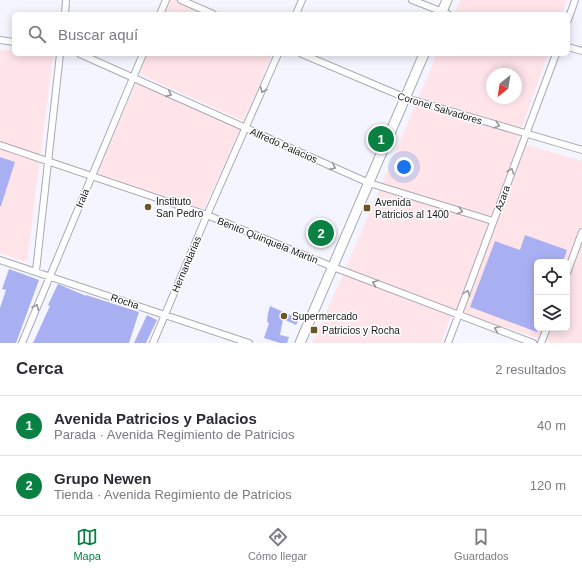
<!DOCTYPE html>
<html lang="es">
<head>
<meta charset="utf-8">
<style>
  body { margin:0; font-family:Helvetica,sans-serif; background:#f2f2f3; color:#2b2b33 }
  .controls { position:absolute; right:12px; bottom:12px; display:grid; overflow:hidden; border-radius:6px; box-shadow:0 2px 10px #0003 }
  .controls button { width:36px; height:36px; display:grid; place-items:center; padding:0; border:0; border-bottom:1px solid #e1e1e2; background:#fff; color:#2b2b33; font:20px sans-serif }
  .compass { position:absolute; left:486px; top:68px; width:36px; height:36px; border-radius:50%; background:#fff; box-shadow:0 2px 10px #0003; rotate:210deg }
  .you { position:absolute; left:404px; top:167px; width:14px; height:14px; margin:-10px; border:3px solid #fff; border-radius:50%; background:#1a73e8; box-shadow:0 0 0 6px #1a73e833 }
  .badge { display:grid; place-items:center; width:26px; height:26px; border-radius:50%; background:#0b8043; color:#fff; font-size:13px; font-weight:700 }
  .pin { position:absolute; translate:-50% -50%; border:2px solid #fff; box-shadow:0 1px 4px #0006 }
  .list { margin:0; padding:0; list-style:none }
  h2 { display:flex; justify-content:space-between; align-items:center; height:52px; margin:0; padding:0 16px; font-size:17px }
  h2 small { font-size:13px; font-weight:400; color:#7c7c81 }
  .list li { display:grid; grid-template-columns:26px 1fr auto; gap:12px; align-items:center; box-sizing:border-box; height:60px; padding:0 16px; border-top:1px solid #e1e1e2 }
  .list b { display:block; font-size:15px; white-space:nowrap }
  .list p { margin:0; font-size:13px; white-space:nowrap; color:#7c7c81 }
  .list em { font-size:13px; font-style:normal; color:#7c7c81 }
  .icon { flex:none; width:22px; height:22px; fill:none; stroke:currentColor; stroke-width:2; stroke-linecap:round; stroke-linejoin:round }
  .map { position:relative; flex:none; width:582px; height:343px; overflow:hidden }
  .search { position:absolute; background:#fff; box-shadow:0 2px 10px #0003; left:12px; right:12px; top:12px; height:44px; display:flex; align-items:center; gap:10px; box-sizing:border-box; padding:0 14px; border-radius:6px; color:#7c7c81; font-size:15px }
  .sheet { height:172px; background:#fff }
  nav { display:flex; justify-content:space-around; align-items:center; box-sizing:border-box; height:56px; border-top:1px solid #e1e1e2; background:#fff; font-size:11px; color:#7c7c81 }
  nav a { display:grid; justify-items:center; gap:2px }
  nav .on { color:#0b8043 }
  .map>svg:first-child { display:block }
  .industrial { fill:#ffe4ea; fill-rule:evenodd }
  .building { fill:#a9b0f2 }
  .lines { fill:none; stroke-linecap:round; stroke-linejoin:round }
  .street-casing { stroke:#a8aab5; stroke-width:8 }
  .secondary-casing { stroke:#a8aab5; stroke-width:11 }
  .street { stroke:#fff; stroke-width:6 }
  .secondary { stroke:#fff; stroke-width:9 }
  .oneway { stroke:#979799 }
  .poi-dot { fill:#6b5625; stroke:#fff; stroke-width:1.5 }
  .labels { text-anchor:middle; stroke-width:3; stroke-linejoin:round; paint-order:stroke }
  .street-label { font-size:10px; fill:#17181c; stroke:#fff }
  .poi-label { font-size:10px; fill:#17181c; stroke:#fff; text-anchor:start }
</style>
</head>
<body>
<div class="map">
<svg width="582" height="343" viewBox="0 0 582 343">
  <rect width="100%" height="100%" fill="#f4f5ff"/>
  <path class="industrial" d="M170,0H178L210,14H164Z
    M460,0H567L562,14H454Z
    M0,50L14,51V54H35L53,56L27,262L0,253Z
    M147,54H272L244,121L139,74Z
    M437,54H548L517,142L582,161V343H552L453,310L441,343H312L342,277ZM492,74H516V98H492ZM537,262H567V328H537Z
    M137,82L241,127L204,209L96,173Z"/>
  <path class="building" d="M0,157L15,162L1,206H0Z
    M309,224L335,235L332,243L306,232Z
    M525,235L567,250L563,262H537V332L470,307L495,241L520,250Z
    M9,269L39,280L16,343H0V308L6,290L2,289Z
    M58,284L86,296V295L139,312L129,343H33L50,306L48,305Z
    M270,306L299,319L296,325L283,319L280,335L289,337L287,343H280L264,338L269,323L267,322L268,313Z
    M147,315L157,320L146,343H134Z"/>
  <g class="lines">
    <defs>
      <path id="street" d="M181,0L213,14
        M412,0L448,14
        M65,14L66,0
        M160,14L166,0
        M296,14L302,0
        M568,20L575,0
        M0,40L14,42
        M568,47L582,51
        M80,54L369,183L493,221
        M302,54L406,98L582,150
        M0,145L207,215L333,267L533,343
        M0,260L249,343
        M36,271L60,54
        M567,273L582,232
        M22,343L143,54
        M153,343L207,215L278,54
        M448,343L556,54
        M541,343L547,328"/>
      <path id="secondary" d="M441,14L447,0
        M300,343L424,54"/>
    </defs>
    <use href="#street" class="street-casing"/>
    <use href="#secondary" class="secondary-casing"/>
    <use href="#street" class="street"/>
    <use href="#secondary" class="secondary"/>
  </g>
  <defs><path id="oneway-chevron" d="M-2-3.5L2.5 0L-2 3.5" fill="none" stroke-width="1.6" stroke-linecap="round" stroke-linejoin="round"/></defs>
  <g class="oneway">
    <use href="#oneway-chevron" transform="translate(263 90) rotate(113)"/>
    <use href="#oneway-chevron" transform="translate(169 94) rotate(24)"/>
    <use href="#oneway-chevron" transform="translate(497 125) rotate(16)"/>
    <use href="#oneway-chevron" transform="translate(333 167) rotate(24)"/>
    <use href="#oneway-chevron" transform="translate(511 171) rotate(-70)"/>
    <use href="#oneway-chevron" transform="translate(460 211) rotate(17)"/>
    <use href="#oneway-chevron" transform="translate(375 283) rotate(-160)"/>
    <use href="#oneway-chevron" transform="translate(467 293) rotate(-70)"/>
    <use href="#oneway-chevron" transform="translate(36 307) rotate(-67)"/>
    <use href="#oneway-chevron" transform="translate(497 329) rotate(-159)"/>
  </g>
  <g class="poi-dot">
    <circle cx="148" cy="207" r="4"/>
    <rect x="363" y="204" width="8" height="8" rx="2"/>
    <circle cx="284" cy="316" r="4"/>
    <rect x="310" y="326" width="8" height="8" rx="2"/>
  </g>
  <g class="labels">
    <g class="street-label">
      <text transform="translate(440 108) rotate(17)" y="4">Coronel Salvadores</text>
      <text transform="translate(284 145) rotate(24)" y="4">Alfredo Palacios</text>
      <text transform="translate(82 198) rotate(-67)" y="4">Irala</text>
      <text transform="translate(502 198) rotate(-70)" y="4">Azara</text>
      <text transform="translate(268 240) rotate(22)" y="4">Benito Quinquela Martín</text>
      <text transform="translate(186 264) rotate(-67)" y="4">Hernandarias</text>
      <text transform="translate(125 301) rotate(18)" y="4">Rocha</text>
    </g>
    <g class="poi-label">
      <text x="156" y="205">Instituto<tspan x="156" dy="12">San Pedro</tspan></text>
      <text x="375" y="206">Avenida<tspan x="375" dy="12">Patricios al 1400</tspan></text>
      <text x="292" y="320">Supermercado</text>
      <text x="322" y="334">Patricios y Rocha</text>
    </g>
  </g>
</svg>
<div class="controls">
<button><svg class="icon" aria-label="locate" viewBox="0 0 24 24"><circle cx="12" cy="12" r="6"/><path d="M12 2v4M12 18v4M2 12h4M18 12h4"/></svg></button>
<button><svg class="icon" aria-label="layers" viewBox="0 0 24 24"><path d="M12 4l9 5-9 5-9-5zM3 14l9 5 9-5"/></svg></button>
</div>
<svg class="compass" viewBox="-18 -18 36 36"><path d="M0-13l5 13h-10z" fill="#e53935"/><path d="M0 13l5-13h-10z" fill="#7c7c81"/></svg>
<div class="you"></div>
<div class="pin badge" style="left:381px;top:139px">1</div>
<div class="pin badge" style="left:321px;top:233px">2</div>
<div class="search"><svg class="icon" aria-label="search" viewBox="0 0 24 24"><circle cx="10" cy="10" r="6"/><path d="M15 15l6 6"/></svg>Buscar aquí</div>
</div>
<section class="sheet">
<h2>Cerca<small>2 resultados</small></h2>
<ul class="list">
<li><span class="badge">1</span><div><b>Avenida Patricios y Palacios</b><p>Parada · Avenida Regimiento de Patricios</p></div><em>40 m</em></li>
<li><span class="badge">2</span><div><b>Grupo Newen</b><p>Tienda · Avenida Regimiento de Patricios</p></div><em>120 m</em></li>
</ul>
</section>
<nav>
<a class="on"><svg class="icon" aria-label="map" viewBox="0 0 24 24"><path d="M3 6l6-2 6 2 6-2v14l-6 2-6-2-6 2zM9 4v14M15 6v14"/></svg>Mapa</a>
<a><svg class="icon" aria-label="directions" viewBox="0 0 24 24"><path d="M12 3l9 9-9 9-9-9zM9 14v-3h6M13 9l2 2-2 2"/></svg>Cómo llegar</a>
<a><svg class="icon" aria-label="saved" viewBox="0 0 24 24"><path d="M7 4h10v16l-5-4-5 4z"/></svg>Guardados</a>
</nav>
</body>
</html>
